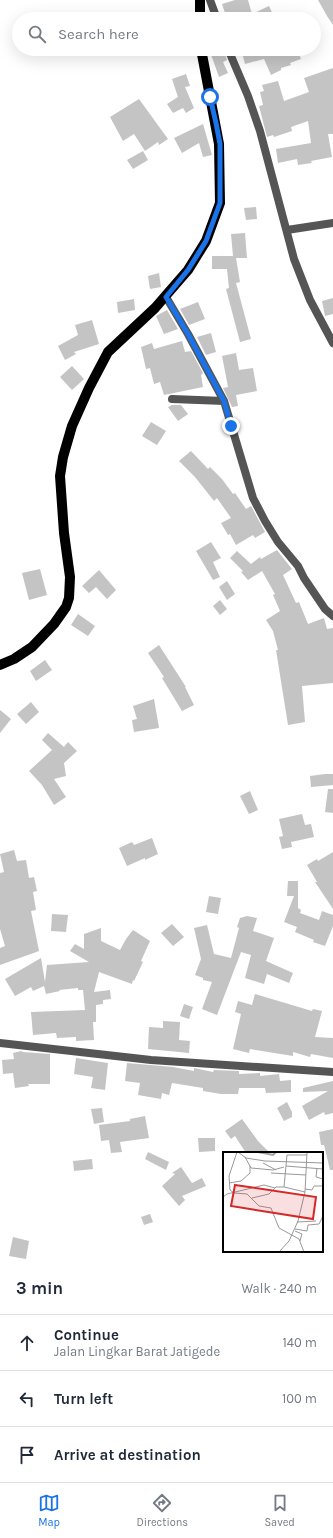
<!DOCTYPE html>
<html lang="en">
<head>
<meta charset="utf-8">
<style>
  body { margin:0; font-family:Karla,sans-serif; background:#f6f6f7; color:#1f2937 }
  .stop { position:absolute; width:12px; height:12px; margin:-9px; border:3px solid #1a73e8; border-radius:50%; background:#fff }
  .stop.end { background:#1a73e8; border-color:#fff; box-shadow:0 1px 4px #0008 }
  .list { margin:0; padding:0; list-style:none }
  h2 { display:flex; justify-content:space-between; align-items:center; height:52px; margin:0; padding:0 16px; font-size:17px }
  h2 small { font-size:13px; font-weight:400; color:#747a83 }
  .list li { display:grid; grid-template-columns:26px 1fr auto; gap:12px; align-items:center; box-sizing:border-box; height:56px; padding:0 16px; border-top:1px solid #e0e1e3 }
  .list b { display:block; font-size:15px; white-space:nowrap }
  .list p { margin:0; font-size:13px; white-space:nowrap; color:#747a83 }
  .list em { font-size:13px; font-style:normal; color:#747a83 }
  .icon { flex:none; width:22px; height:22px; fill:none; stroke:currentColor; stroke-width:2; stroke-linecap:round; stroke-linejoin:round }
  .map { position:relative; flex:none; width:333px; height:1262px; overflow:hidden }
  .search { position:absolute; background:#fff; box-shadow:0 4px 16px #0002; left:12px; right:12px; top:12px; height:44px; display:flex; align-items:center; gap:10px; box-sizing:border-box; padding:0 14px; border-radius:22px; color:#747a83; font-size:15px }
  .sheet { height:220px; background:#fff }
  nav { display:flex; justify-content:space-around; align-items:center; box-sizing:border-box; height:56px; border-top:1px solid #e0e1e3; background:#fff; font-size:11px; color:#747a83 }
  nav a { display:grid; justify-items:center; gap:2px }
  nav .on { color:#1a73e8 }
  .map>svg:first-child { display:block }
  .building { fill:#c4c4c4 }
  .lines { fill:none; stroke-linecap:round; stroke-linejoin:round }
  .minor { stroke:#555; stroke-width:8 }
  .primary { stroke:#000; stroke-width:10 }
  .route { stroke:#1a73e8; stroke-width:5 }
  .inset-river { fill:none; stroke:#a3a3a3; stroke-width:2 }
  .inset-road { fill:none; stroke:#999; stroke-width:1 }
  .view { fill:#d62828; fill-opacity:0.15; stroke:#d62828; stroke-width:2 }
  .inset-edge { fill:none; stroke:#000; stroke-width:2 }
</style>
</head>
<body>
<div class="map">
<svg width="333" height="1262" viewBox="0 0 333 1262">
  <rect width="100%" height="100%" fill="#fff"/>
  <path class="building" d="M235,0H248L252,14L269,6L275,19H227L222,4Z
    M318,0H333V25L327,16Z
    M209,49H223L227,60L223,62L228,73L219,77Z
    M241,49H297L301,59L290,63L291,65L281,68V70L271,75L264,59L245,64Z
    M333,68V134H328L332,157L311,161L312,163L298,165L297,159L278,163L276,149L311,143L308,121L291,127L292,131L274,137L273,135L267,137L259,106L263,105L260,92L264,91L262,85L278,81L284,101L309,92L304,78Z
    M186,74L190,86L185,87L194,108L186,113L183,108L173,113L167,104L178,97L172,79Z
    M139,99L168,139L159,145L158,142L145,151L134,134L123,141L110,117Z
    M203,124L212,155L203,157L199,143L182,153L174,138Z
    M143,151L148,160L133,169L127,160Z
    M256,207L257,219L246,220L244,208Z
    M245,233L247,258H236L240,282L236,283L251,339L240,342L226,289L229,288L227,269H212V256H233L231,234Z
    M159,273L161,287L150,289L148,276Z
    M333,298V314L325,316L322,301Z
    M134,299L135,310L118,313L117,302Z
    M198,302L205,319L189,325L180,309Z
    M167,310L178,329L164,334L156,316Z
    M92,320L99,344L74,352L76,354L65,360L58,346L78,335L75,325Z
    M211,333L216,352L206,355L197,337Z
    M182,341L185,352L191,351L203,373L201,375L203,387L164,395L160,382L154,384L150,368L146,369L141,347L152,343L154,349Z
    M236,353L239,370L253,368L257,391L236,395L238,406L232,407L223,388L228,387L222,356Z
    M72,366L84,379L72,390L60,377Z
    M172,405H181L188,414L178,421L168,407Z
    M151,422L166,431L157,445L142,436Z
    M191,451L208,469L210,467L222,479L233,494L235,493L246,509L251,506L265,532L255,538L253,535L236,545L230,534L228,535L221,523L231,518L217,498L214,501L195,477L179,461Z
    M211,542L221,558L213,562L220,577L213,580L196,551Z
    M277,550L292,569L283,575L296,603L299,602L308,624L324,618L327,629L333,628V683L302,686L305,722L288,725L276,650H278L273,631L266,620L280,611L273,595L275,594L262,571L248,580L241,572L243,571L230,558L237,551L251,564L260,557L261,559Z
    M40,569L47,595L29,600L22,573Z
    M99,570L116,590L107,599L96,587L89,593L82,586Z
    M227,581L235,594L227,600L219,587Z
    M220,600L227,609L220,615L213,606Z
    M78,614L95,626L88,636L71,625Z
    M159,645L186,687H185L194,705L182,711L162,678L164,677L148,653Z
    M45,660L52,670L36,681L30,671Z
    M154,699L159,728L134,732L132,720L137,719L133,706Z
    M31,702L39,712L26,724L17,714Z
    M0,710L11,719L0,733Z
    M48,733L64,747L68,742L77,751L64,763L66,776L54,779L66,797L54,805L42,785L29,771L52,750L42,740Z
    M325,774H333V785L311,787L310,776Z
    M328,789H333V813L325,812Z
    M250,791L258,810L249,814L240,796Z
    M302,814L305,825L311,824L314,837L291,842L292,847L282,849L279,837L283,836L279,819Z
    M152,838L158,854L145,860V858L127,866L119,848L132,842L134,845Z
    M14,850L17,861L26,860L29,878L34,877L37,891L33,892L36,910L31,911L39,951L0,965V948L5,946L0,929V873L4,872L0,854Z
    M333,852V909L315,882H317L307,865L317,859L318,861Z
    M288,881H298V908L301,910L300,913L319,920L322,911L333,915V926L325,946L313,942L314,940L295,932L297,927L284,922L294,896H287Z
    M209,896L221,898L218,914L206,912Z
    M52,914L68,915L66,932L51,931Z
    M247,916L257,918L253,931L274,938L266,961L293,973L289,983L267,974L264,984L245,978L251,955L241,952L217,1015L202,1009L212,982L203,980V978L195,975L201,959L194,928L207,925L214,954L231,958L239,928L237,927L240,918Z
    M172,924L184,937L173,946L161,933Z
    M101,928V941L120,950L126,939L133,930L150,941L141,961L143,962L134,981L133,980L132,984L99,972L94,992L110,990L111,999L103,1000V1004L96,1005V1022H93L94,1040L76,1041V1037L57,1038L56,1033L33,1035L31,1012L85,1010L83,990H78V988L59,990L60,991L46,994L44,986L33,991L31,987L15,996L5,979L41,958L45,982L47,965L89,962L70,951L75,944L84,949V934Z
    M255,994L312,1011L313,1009L322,1011L315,1037L333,1038V1058L311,1054L310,1057L293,1052V1056L250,1049L249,1053L233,1049L241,1014L235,1012L238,1001L252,1005Z
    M184,1004L193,1007L189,1019L180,1016Z
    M163,1021L180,1022L179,1040L190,1041L189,1053L148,1049L149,1027L163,1028Z
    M21,1051L23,1052L50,1054V1084H28L29,1086L15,1088L13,1073L3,1074L2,1060L14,1059L13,1053Z
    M76,1058L108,1063L105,1090L91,1088L93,1077L74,1074Z
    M127,1063L173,1067L194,1071V1068L213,1072L214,1070L239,1071V1074L260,1073V1076L279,1074L280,1081L291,1080V1092L266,1093L265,1088H239L238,1094H221L203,1091V1088L172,1083L169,1095L162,1093L161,1099L138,1095L140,1083L125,1081Z
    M333,1081V1113L325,1115L324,1112L309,1120L302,1106L328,1091L303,1092V1088Z
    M287,1102L292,1112V1117L284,1121L277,1108Z
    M102,1108L104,1122L94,1124L91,1109Z
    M145,1116L149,1138L120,1142L122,1152L111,1153L109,1140L101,1141L99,1125L130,1121V1119Z
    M242,1119L258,1141L270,1153H246L235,1136L231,1139L225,1131Z
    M333,1129V1170H330L324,1145H321L319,1132Z
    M198,1138H215V1151L199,1152Z
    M148,1152L169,1162L166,1170L145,1159Z
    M92,1159L93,1169L74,1171L73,1161Z
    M181,1167L192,1183L202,1178L206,1186L182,1196L185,1200L179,1206L162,1186L175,1174L172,1173Z
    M150,1214L153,1222L144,1225L141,1217Z
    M13,1237L29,1241L26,1259L9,1256Z"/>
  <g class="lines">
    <path class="minor" d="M210,0L217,19
      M228,49L248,96L260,131L294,259L310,300L333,343
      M287,230L333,223
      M166,297L188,334L224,401L253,498L265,521L278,542L298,566L304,578L325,609L333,616
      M172,399L224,401
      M0,1043L151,1060L333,1072"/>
    <path class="primary" d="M200,19V0
      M0,665L14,659L32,647L54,624L66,607L69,598L70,577L64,533L60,476L63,457L72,426L89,388L108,352L155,308L188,270L206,241L220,203L219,144L201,49"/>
  </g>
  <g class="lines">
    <path class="route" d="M210,97L216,123L220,144V203L206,241L188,270L166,297L188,334L224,401L231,426"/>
  </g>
  <g transform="translate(223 1152)">
    <rect width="100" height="100" fill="#fff"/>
    <path class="inset-river" d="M35,0L50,3L53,0"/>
    <path class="inset-road" d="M14,0L6,24L7,38L11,41L24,42L36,54L48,56L56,76L76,87L81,100M15,0L23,6L42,9L100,11M22,5L28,16L50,18L61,15M40,11L53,18M63,14L100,17M94,16L93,25L100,27M48,21L83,23M6,31L18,29L27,21V14M61,35L82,40M82,37L89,38L91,34H100M0,45L4,42L41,33L52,36M29,46L46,42L53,35H61L64,3H84M74,70L93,69M72,77L84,79L85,73L96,72L100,64M72,79L79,82L77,89M56,100L66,89L75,69L82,40L84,0"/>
    <path class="view" d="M12,33L93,45L90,67L8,54Z"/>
    <rect width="100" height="100" class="inset-edge"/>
  </g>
</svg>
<div class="stop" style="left:210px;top:97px"></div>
<div class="stop end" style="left:231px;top:426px"></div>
<div class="search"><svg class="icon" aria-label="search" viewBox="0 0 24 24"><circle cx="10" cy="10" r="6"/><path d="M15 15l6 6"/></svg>Search here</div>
</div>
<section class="sheet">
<h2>3 min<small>Walk · 240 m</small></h2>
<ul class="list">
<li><svg class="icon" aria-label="ahead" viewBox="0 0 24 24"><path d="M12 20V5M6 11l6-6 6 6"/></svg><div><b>Continue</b><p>Jalan Lingkar Barat Jatigede</p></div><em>140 m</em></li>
<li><svg class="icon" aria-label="left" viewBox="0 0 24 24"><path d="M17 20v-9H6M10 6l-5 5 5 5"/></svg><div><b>Turn left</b></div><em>100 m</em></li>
<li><svg class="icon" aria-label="arrive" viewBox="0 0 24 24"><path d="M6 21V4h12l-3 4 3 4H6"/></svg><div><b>Arrive at destination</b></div></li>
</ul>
</section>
<nav>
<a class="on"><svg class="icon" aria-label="map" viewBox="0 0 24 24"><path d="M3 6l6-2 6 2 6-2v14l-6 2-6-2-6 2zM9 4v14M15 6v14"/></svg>Map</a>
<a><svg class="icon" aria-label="directions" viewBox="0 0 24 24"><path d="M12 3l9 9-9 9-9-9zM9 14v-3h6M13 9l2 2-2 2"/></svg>Directions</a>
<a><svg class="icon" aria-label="saved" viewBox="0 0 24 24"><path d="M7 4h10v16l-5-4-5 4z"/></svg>Saved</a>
</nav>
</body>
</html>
